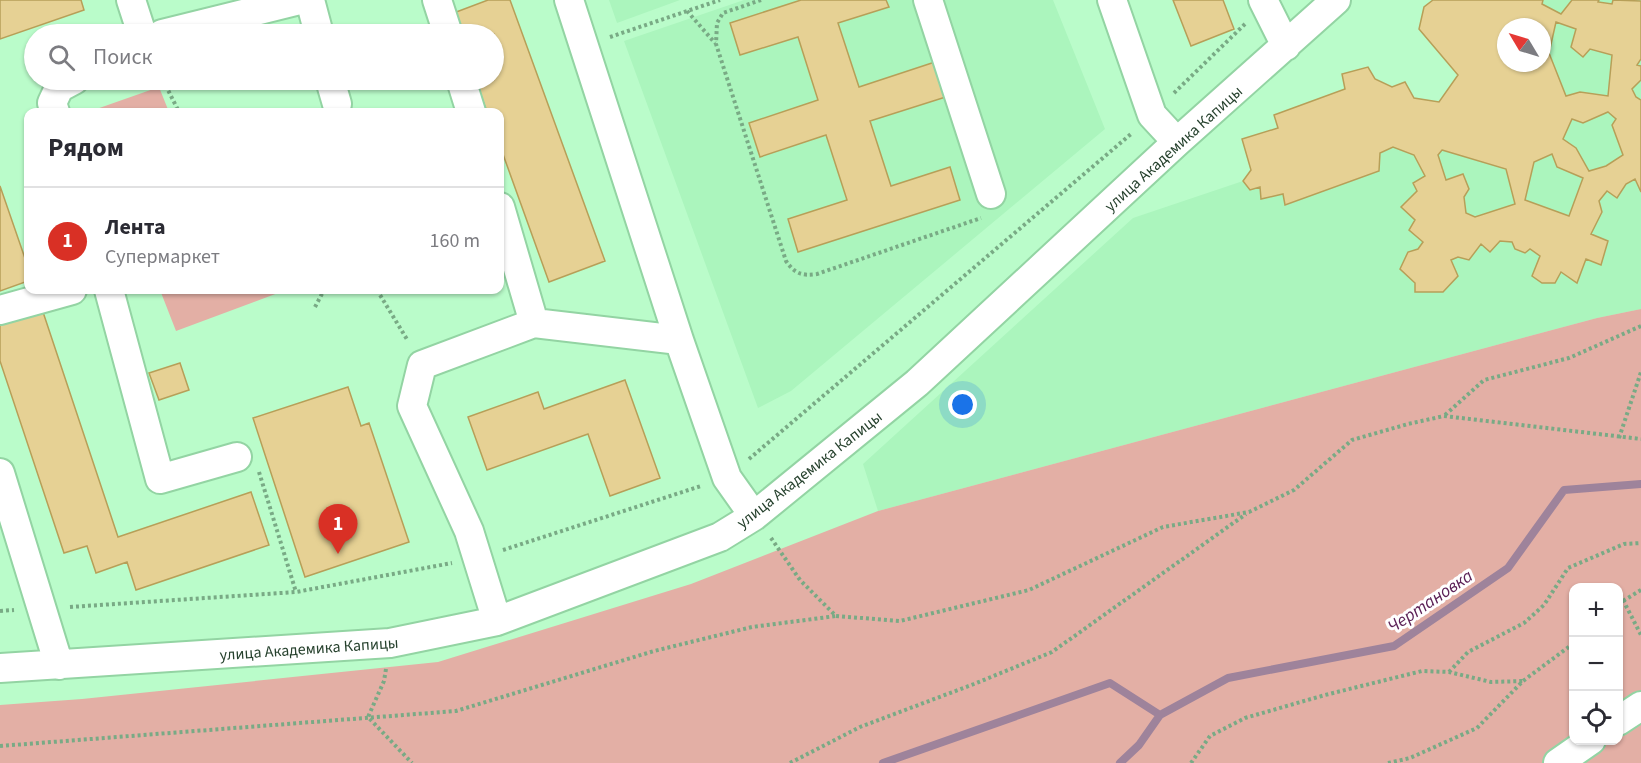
<!DOCTYPE html>
<html lang="ru">
<head>
<meta charset="utf-8">
<style>
  body { margin:0; font-family:"Source Sans 3",sans-serif; background:#f2f2f3; color:#2b2b33 }
  .controls { position:absolute; right:18px; bottom:18px; display:grid; overflow:hidden; border-radius:12px; box-shadow:0 2px 4px #0004 }
  .controls button { width:54px; height:54px; display:grid; place-items:center; padding:0; border:0; border-bottom:2px solid #e1e1e2; background:#fff; color:#2b2b33; font:30px sans-serif }
  .compass { position:absolute; left:1497px; top:18px; width:54px; height:54px; border-radius:50%; background:#fff; box-shadow:0 2px 4px #0004; rotate:308deg }
  .you { position:absolute; left:963px; top:405px; width:21px; height:21px; margin:-15px; border:4px solid #fff; border-radius:50%; background:#1a73e8; box-shadow:0 0 0 9px #1a73e833 }
  .badge { display:grid; place-items:center; width:39px; height:39px; border-radius:50%; background:#d93025; color:#fff; font-size:20px; font-weight:700 }
  .pin { position:absolute; translate:-50% -50px; filter:drop-shadow(0 2px 3px #0008) }
  .pin::after { content:''; position:absolute; top:32px; width:21px; height:18px; background:inherit; clip-path:polygon(0 0,100% 0,50% 100%) }
  .list { margin:0; padding:0; list-style:none }
  h2 { display:flex; justify-content:space-between; align-items:center; height:78px; margin:0; padding:0 24px; font-size:26px }
  h2 small { font-size:20px; font-weight:400; color:#7c7c81 }
  .list li { display:grid; grid-template-columns:39px 1fr auto; gap:18px; align-items:center; box-sizing:border-box; height:108px; padding:0 24px; border-top:2px solid #e1e1e2 }
  .list b { display:block; font-size:22px; white-space:nowrap }
  .list p { margin:0; font-size:20px; white-space:nowrap; color:#7c7c81 }
  .list em { font-size:20px; font-style:normal; color:#7c7c81 }
  .icon { flex:none; width:33px; height:33px; fill:none; stroke:currentColor; stroke-width:2; stroke-linecap:round; stroke-linejoin:round }
  .map { position:relative; flex:none; width:1641px; height:763px; overflow:hidden }
  .search { position:absolute; background:#fff; box-shadow:0 2px 4px #0004; left:24px; top:24px; width:480px; height:66px; display:flex; align-items:center; gap:15px; box-sizing:border-box; padding:0 21px; border-radius:33px; color:#7c7c81; font-size:22px }
  .panel { position:absolute; background:#fff; box-shadow:0 2px 4px #0004; left:24px; top:108px; width:480px; height:186px; border-radius:12px }
  .map>svg:first-child { display:block }
  .built { fill:#abf5bd; fill-rule:evenodd }
  .green { fill:#e3afa5; fill-rule:evenodd }
  .lines { fill:none; stroke-linecap:round; stroke-linejoin:round }
  .stream { stroke:#9e839b; stroke-width:8 }
  .building { fill:#e6d194; stroke:#b79f58; stroke-width:1.5; fill-rule:evenodd }
  .minor-casing { stroke:#93d4a3; stroke-width:32 }
  .path { stroke:#79aa85; stroke-width:4; stroke-dasharray:3 3; stroke-linecap:butt }
  .minor { stroke:#fff; stroke-width:28 }
  .labels { text-anchor:middle; stroke-width:6; stroke-linejoin:round; paint-order:stroke }
  .street-label { font-size:16px; fill:#26412d; stroke:#fff }
  .water-label { font-size:18px; font-style:italic; fill:#5c2257; stroke:#fff }
</style>
</head>
<body>
<div class="map">
<svg width="1641" height="763" viewBox="0 0 1641 763">
  <rect width="100%" height="100%" fill="#bafcca"/>
  <path class="built" d="M609,0H680L617,23Z
    M744,0H1053L1105,129L791,391L758,408L624,41Z
    M1433,0H1641V309L1597,318L878,511L863,464L1133,218L1243,181L1251,170L1242,139L1278,128L1274,115L1345,89L1342,74L1368,67L1375,79L1392,87L1405,82L1414,98L1439,102L1458,75L1419,29L1424,7ZM1506,27H1542V63H1506Z"/>
  <path class="green" d="M159,87L169,112H88Z
    M160,290H286L176,331Z
    M1641,309V763H0V705L82,699L438,662L691,584L878,511L1597,318ZM1574,588H1618V740H1574Z"/>
  <g class="lines">
    <path class="stream" d="M883,763L1110,683L1160,715
      M1120,763L1139,745L1160,715L1228,678L1394,646L1508,568L1564,490L1641,484"/>
  </g>
  <path class="building" d="M0,0H81L84,10L0,39Z
    M488,0H510L605,261L549,282L500,146V112H487L475,80H494V34H458L451,14Z
    M801,0H886L889,7L838,23L859,87L941,60L952,95L870,121L891,186L950,167L960,200L798,252L788,219L847,200L826,135L760,157L749,123L818,100L798,37L740,55L730,23Z
    M1173,0H1223L1234,29L1191,46Z
    M1433,0H1543L1542,4L1561,14L1572,0H1599L1598,2L1612,4L1613,0L1641,1V59L1637,65L1641,66V80L1632,89L1636,97L1641,100V192L1635,179L1626,184L1617,198L1607,191L1599,201L1602,212L1591,234L1608,241L1601,265L1586,259L1577,283L1561,272L1555,283H1542L1532,276L1540,256L1530,249L1525,253L1515,249L1512,242L1500,241L1490,252L1481,244L1469,260L1458,257L1451,260L1458,276L1443,292H1415V283L1400,269L1408,252L1418,249L1423,242L1409,230L1415,220L1401,207L1417,191L1413,183L1425,176L1414,155L1393,147L1380,153L1379,171L1285,205L1283,194L1261,199L1260,187L1250,190L1243,181L1251,170L1242,139L1278,128L1274,115L1345,89L1342,74L1368,67L1375,79L1392,87L1405,82L1414,98L1439,102L1458,75L1419,29L1424,7ZM1556,22L1576,29L1571,47L1583,57L1590,49L1612,55L1608,96L1580,92L1566,96L1549,53ZM1506,27H1542V63H1506ZM1608,112L1616,119L1612,125L1623,155L1606,166L1589,171L1576,148L1563,139L1572,119L1583,123ZM1442,150L1506,169L1515,204L1475,217L1466,213L1464,197L1469,189L1463,174L1446,180L1438,155ZM1552,154L1557,167L1583,178L1569,216L1525,200L1534,162Z
    M0,186L28,267V281L0,291Z
    M42,309L118,537L251,492L269,545L136,590L127,562L96,573L87,546L64,553L0,361V323Z
    M180,363L189,390L159,400L149,373Z
    M625,380L660,478L610,496L588,434L487,470L468,417L538,392L544,409Z
    M348,387L361,426L369,423L409,542L305,577L253,418Z"/>
  <g class="lines">
    <defs>
      <path id="minor" d="M131,0L142,34
        M310,0L319,34
        M437,0L448,34
        M569,0L679,340L727,478L754,516
        M928,0L991,194
        M1112,0L1152,115L1177,142
        M1263,0L1286,46
        M162,34L300,0
        M330,80L337,104
        M461,80L471,112
        M55,112L52,103L59,88L74,80
        M500,207L534,323L679,340
        M109,290L160,479L237,457
        M0,310L72,290
        M0,473L59,665
        M497,621L469,531L412,406L422,365L534,323
        M0,668L390,643L497,621L720,537L754,516L917,383L1177,142L1336,0
        M1618,721L1641,706
        M1558,763L1591,740"/>
    </defs>
    <use href="#minor" class="minor-casing"/>
    <path class="path" d="M761,0L723,13L717,23L716,44L786,261C795,274 802,276 817,274L981,218
      M687,11L715,43
      M610,37L720,0
      M163,80L179,112
      M1174,93L1246,23
      M377,290L408,341
      M315,307L324,290
      M1445,415L1484,380L1569,358L1641,326
      M1619,438L1641,372
      M749,459L1131,134
      M259,472L296,592
      M771,538L800,580L836,616L900,621L1029,590L1163,527L1249,512L1294,490L1352,440L1408,424L1444,416L1641,439
      M503,550L701,486
      M1623,600L1641,635
      M1618,604L1641,590
      M70,607L296,592L452,563
      M0,611L14,610
      M386,669L384,681L368,717L412,763
      M1449,672L1468,652L1524,623L1544,605L1568,568L1624,544L1641,543
      M0,746L456,711L654,651L752,627L836,616
      M790,763L860,727L974,684L1052,652L1246,514
      M1191,763L1210,736L1245,718L1325,695L1422,671L1449,672L1491,682L1523,681
      M1388,763L1410,758L1477,728L1523,681L1574,643"/>
    <use href="#minor" class="minor"/>
  </g>
  <g class="labels">
    <g class="street-label">
      <text transform="translate(1173 148) rotate(-42)" y="6">улица Академика Капицы</text>
      <text transform="translate(809 469) rotate(-38)" y="6">улица Академика Капицы</text>
      <text transform="translate(309 648) rotate(-4)" y="6">улица Академика Капицы</text>
    </g>
    <g class="water-label">
      <text transform="translate(1430 601) rotate(-34)" y="6">Чертановка</text>
    </g>
  </g>
</svg>
<div class="controls">
<button>+</button>
<button>−</button>
<button><svg class="icon" aria-label="locate" viewBox="0 0 24 24"><circle cx="12" cy="12" r="6"/><path d="M12 2v4M12 18v4M2 12h4M18 12h4"/></svg></button>
</div>
<svg class="compass" viewBox="-18 -18 36 36"><path d="M0-13l5 13h-10z" fill="#e53935"/><path d="M0 13l5-13h-10z" fill="#7c7c81"/></svg>
<div class="you"></div>
<div class="pin badge" style="left:338px;top:554px">1</div>
<div class="search"><svg class="icon" aria-label="search" viewBox="0 0 24 24"><circle cx="10" cy="10" r="6"/><path d="M15 15l6 6"/></svg>Поиск</div>
<section class="panel">
<h2>Рядом<small></small></h2>
<ul class="list">
<li><span class="badge">1</span><div><b>Лента</b><p>Супермаркет</p></div><em>160 m</em></li>
</ul>
</section>
</div>
</body>
</html>
